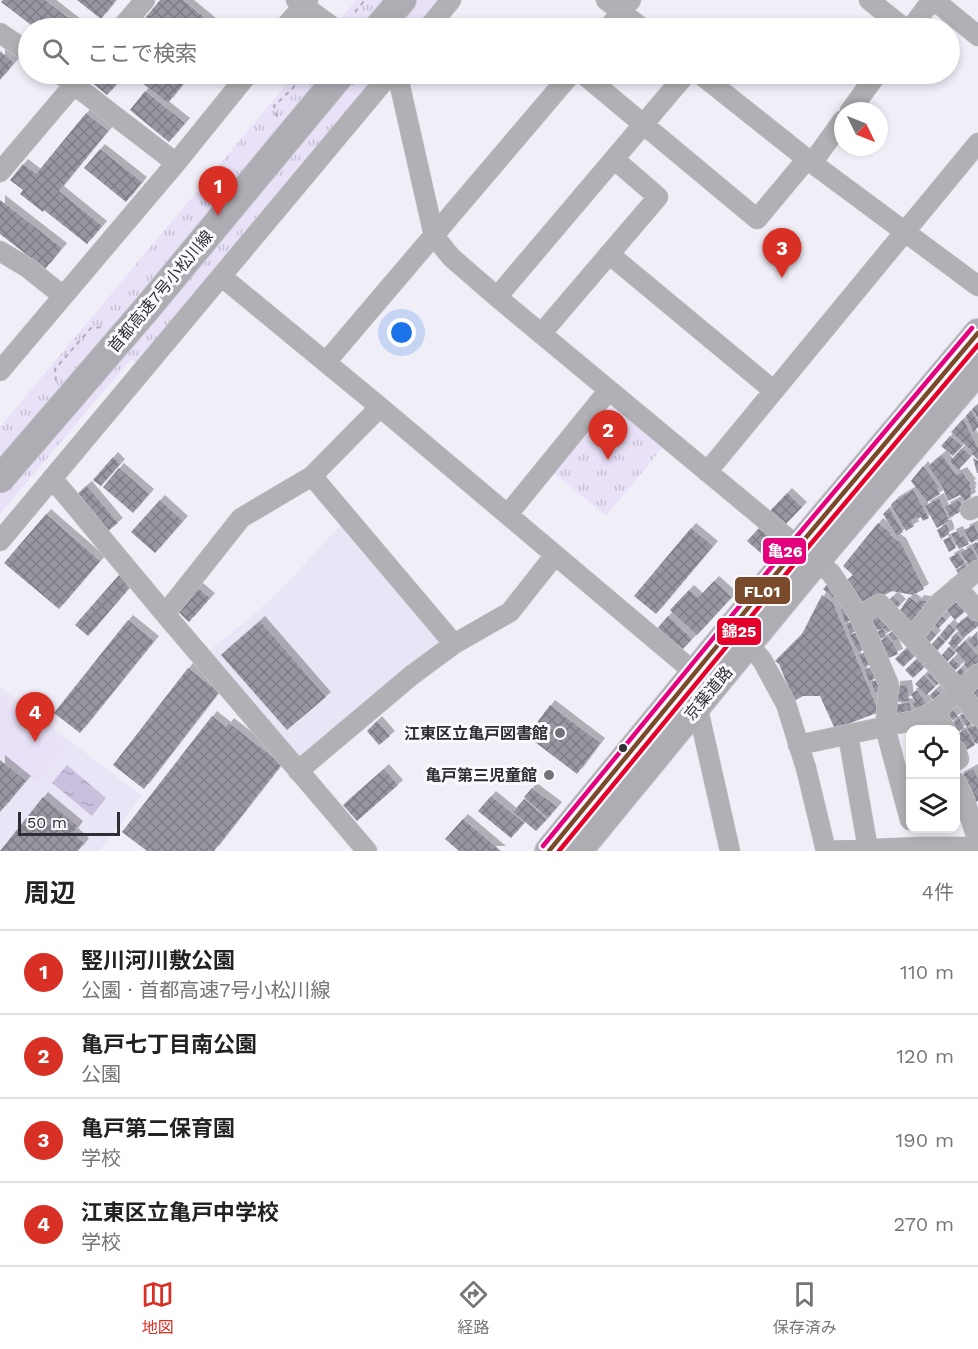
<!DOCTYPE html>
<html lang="ja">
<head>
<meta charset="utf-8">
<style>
  body { margin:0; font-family:"Work Sans","Noto Sans JP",sans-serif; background:#f2f2f2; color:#222 }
  .controls { position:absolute; right:18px; bottom:18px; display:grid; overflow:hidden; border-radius:12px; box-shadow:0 3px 9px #0003 }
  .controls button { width:54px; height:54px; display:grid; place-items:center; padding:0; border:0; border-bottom:2px solid #e0e0e0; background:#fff; color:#222; font:30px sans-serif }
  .compass { position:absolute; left:834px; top:102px; width:54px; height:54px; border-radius:50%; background:#fff; box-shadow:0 3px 9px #0003; rotate:133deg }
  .scale { position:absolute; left:18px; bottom:15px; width:102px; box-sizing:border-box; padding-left:6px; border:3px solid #302e35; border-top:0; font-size:16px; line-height:21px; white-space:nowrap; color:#302e35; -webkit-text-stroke:4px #faf9fd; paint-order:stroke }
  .you { position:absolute; left:402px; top:333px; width:21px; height:21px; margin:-15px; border:4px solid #fff; border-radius:50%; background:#1a73e8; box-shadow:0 0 0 9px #1a73e833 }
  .badge { display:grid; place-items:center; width:39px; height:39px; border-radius:50%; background:#d93025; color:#fff; font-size:20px; font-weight:700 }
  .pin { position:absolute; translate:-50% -50px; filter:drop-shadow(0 2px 3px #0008) }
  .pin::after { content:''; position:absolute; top:32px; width:21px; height:18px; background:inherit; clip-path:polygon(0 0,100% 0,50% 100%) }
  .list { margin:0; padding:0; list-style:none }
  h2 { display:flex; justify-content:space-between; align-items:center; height:78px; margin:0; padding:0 24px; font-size:26px }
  h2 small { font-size:20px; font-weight:400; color:#767676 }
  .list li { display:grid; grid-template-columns:39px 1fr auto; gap:18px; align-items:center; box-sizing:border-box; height:84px; padding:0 24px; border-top:2px solid #e0e0e0 }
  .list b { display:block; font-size:22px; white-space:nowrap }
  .list p { margin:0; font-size:20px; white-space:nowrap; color:#767676 }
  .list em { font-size:20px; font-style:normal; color:#767676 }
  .icon { flex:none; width:33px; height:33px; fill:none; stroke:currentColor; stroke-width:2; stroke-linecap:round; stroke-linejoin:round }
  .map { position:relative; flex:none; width:978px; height:851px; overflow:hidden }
  .search { position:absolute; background:#fff; box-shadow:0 3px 9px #0003; left:18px; right:18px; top:18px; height:66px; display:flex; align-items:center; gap:15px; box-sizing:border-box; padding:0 21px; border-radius:33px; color:#767676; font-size:22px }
  .sheet { height:414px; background:#fff }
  nav { display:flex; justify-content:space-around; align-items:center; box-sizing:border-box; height:84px; border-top:2px solid #e0e0e0; background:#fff; font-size:16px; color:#767676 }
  nav a { display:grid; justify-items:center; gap:3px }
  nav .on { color:#d93025 }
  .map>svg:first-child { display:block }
  .built { fill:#e9e5f6 }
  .park { fill:url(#park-tufts) }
  .garden { fill:#e8e1f8 }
  .water { fill:url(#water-ripples) }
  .building { fill:url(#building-cross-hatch); filter:url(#shadow) }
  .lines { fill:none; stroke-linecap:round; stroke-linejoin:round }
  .minor-casing { stroke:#ceccd3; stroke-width:21 }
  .highway-casing { stroke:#ceccd3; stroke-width:30 }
  .path { stroke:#b0afb3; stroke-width:2; stroke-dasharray:4.5 4.5; stroke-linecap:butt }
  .minor { stroke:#b1b0b4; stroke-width:20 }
  .highway { stroke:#afadb4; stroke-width:28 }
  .highway-bridge-casing { stroke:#ceccd3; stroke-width:30; stroke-linecap:butt }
  .highway-bridge { stroke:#afadb4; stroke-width:28 }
  .bus-1-casing { stroke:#faf9fd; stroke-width:9 }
  .bus-2-casing { stroke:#faf9fd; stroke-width:9 }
  .bus-3-casing { stroke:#faf9fd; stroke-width:9 }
  .bus-1 { stroke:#7a4b2a; stroke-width:4.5 }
  .bus-2 { stroke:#e4002b; stroke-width:4.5 }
  .bus-3 { stroke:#e5007d; stroke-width:4.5 }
  .poi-dot { fill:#737179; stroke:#faf9fd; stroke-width:2 }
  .bus-dot { fill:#302e35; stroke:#faf9fd; stroke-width:2 }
  .labels { text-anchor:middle; stroke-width:6; stroke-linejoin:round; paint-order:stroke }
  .street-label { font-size:16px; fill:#302e35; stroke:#faf9fd }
  .poi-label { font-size:16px; font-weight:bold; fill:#302e35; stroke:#faf9fd; text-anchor:end }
  .line-badge { stroke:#faf9fd; stroke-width:2 }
  .badge-label { font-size:16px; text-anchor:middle; font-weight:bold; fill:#fff }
</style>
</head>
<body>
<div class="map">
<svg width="978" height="851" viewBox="0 0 978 851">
  <defs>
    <pattern id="park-tufts" width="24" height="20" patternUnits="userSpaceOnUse" patternTransform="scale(1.5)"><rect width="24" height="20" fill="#e8e1f8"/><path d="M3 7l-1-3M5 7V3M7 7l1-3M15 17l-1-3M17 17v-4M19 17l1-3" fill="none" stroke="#c7c1d5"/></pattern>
    <pattern id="water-ripples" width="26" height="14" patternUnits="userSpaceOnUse" patternTransform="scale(1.5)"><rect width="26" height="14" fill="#c9c0de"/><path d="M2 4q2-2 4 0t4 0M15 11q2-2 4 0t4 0" fill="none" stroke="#ada5bf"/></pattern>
    <pattern id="building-cross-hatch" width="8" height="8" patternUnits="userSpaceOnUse" patternTransform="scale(1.5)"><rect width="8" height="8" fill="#9996a1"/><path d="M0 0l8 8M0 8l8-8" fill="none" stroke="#7d7b84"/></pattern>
    <filter id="shadow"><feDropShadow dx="5" dy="-5" stdDeviation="0" flood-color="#0004"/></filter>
  </defs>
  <rect width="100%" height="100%" fill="#f0eef7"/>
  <path class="built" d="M345,520L446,640L304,758L299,757L210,650L256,613L293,577Z
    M0,687L142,796L99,851H0Z"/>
  <path class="park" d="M356,0H441L417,28H333Z
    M295,74H380L137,363L131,359L0,514V427Z
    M613,408L663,447L606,516L553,472L605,409Z"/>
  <path class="garden" d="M0,696L65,746L37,782L0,753Z"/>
  <path class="water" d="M67,765L106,798L92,816L52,783Z"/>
  <path class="building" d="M3,0H45L81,28H35L1,2Z
    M77,0H116L101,19Z
    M160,0H183L217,28H148L141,23Z
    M0,51L14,63L0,80Z
    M94,74H126L107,95L89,80Z
    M131,74H170L183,84L168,103Z
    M145,91L185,123L169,142L130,110Z
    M86,113L108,131L59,191L102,226L87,244L44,210L43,212L20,194L23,190L10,180L23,164L36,174Z
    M100,149L142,182L126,202L84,168Z
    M0,200L62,248L45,269L0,234Z
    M978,404V418L972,409Z
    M971,410L978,422V427L973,432L966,416Z
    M963,419L978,448V460L971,453L972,451L951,432Z
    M950,436L962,446L953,456L941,446Z
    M962,448L971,456L958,470L950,461Z
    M942,455L956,475L962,472L971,484L969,485L972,489L970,490L971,492L970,494L971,497L965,501L960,495L948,501L942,486L928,466Z
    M113,457L120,464L101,486L93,480Z
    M973,458L978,461V473H977Z
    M923,466L939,487L937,489L940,494L927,502L911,481Z
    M119,468L149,494L133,513L103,487Z
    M87,486L118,523L108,531L77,494Z
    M913,490L929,518L923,521L921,517L917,519L916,517L911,521L914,526L906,531L891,505L893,502Z
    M787,493L802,507L784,526L769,512Z
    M939,498L949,521L937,528L925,506Z
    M160,500L183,521L155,553L131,532Z
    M959,500L964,510L950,517L945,507Z
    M889,508L903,532L897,536L883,514Z
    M46,514L100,561L59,609L4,563Z
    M878,523L891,533L890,535L901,543L924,589L913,595L892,591L864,606L847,580L853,575L843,566Z
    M946,524L949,530V534L941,539L937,530Z
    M974,525L978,534V539L971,543L964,530Z
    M760,527L775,540L762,554L747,541Z
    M691,528L713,546L656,614L634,596Z
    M958,531L961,537L964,536L969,544L959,549L951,534Z
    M950,537L956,548L949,552L943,540Z
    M978,542V556L972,545Z
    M971,547L978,561L969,566L961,552Z
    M958,553L965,563L956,569L949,558Z
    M965,564L971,572L961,578L956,570Z
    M119,575L131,586L88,636L75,625Z
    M832,579L846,598L839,603L823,589Z
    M714,581L732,597L697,635L670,610L689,590L698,598Z
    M193,584L210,598L189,622L173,607Z
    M822,595L833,603L879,712L835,729L820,696H803L794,701L779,664L775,661L802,634Z
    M893,596L901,604L892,613L884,605Z
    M909,597L917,603L919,600L926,601L931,605L914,629L896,616Z
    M958,597L968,609L955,620L945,608Z
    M848,599L857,617L845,623L840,605Z
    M874,613L895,625L888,632L883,628L872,632L865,617Z
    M939,613L946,620L938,629L932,623Z
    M973,613L978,620V626L963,638L955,626Z
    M668,616L692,639L680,652L656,630Z
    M858,619L862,628L850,634L846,624Z
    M128,620L154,641L80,733L54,713Z
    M260,621L326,697L287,730L221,655Z
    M949,624L955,630L946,641L940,635Z
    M896,626L905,634L894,641L889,635Z
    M929,628L936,635L927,645L919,638Z
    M883,629L886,636L876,641L873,633Z
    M862,630L870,647L858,652L850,635Z
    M977,632L978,645L975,648L968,641Z
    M956,633L962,640L954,649L948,643L952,639L951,638Z
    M939,636L945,642L935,653L931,645Z
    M887,637L894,644L898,654L884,660L877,642Z
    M965,641L978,656V663L970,670L964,664L965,662L955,650Z
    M911,644L919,652L903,667L895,659Z
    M949,647L955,653L947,662L941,656Z
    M871,649L876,662L864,667L859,655Z
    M921,655L929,663L913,678L905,670Z
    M953,658L960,666L951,674L945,667Z
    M877,664L882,676L869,681L865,670Z
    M935,667L945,678L937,685L927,675Z
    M188,668L219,692L144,789L113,765Z
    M961,668L969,676L960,684L953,675Z
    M924,675L935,687L926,695L915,684Z
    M883,677L887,688L875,693L871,682Z
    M907,685L909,701L895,702V686Z
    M978,685V702L970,693Z
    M936,689L944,696L937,703L929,696Z
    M917,690L927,705L918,712L912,703L915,701L911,694Z
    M910,703L912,718H897L896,704Z
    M950,704L958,717L949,722L941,709Z
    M550,705L600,743L577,774L527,736Z
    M968,710L975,722L967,727L960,715Z
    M212,716L226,727L229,723L282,764L214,851H147L122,832Z
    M959,718L964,728L956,733V730L948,725Z
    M377,721L390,736L379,745L367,731Z
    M975,725L978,730V743L976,744L967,729Z
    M966,729L975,745L965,751H962L956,740V735Z
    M0,760L26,781L0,812Z
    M384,769L398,785L357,821L343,805Z
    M973,769L978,778V801L972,804L958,777Z
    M532,788L557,807L548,818L524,797Z
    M491,796L524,823L511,838L478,811Z
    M43,797L78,826L73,833L84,843L78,851H0Z
    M524,799L547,819L536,831L513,812Z
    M463,819L501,851H459L445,839Z"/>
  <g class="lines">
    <defs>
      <path id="minor" d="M296,0L334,28
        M606,0L642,28
        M869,0L904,28
        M934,0L978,36
        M121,28L145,0
        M284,28L308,0
        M428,28L451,0
        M608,28L631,0
        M911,28L932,0
        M0,33L28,52
        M60,74L176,163
        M390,74L400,86L434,236L451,257L497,297L798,547
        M583,74L757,219L807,159
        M700,74L812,163L978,286
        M850,111L877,74
        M812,163L843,120
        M0,172L83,74
        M0,251L28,268L63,296
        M609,254L774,391
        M221,276L380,407L695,673
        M497,297L686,74
        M541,334L658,197L614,159
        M326,362L571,74
        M0,371L176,163L248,74
        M707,472L978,143
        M312,476L454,644
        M52,478L165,614L367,851
        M970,510L978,506
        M508,514L609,390
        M0,541L390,74
        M816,561L831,573L859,615L889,685L885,727L910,820
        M957,587L978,611
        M165,614L241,518L312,476L380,407
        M859,615L880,604C914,640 949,676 978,716
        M912,638L939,603L978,570
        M748,644L762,660L786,704L806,768L826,851
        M697,705L730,851
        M935,711L946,730
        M848,735L868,849
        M798,745L916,720L935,711L960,691L978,674
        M956,750L959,759L956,761
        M298,771L412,675L454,644L510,612L555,555
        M956,782L964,798L978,842
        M826,851L918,847H978"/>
      <path id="highway" d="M378,28L402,0
        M549,851L798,547L978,333
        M578,851L816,561L978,370"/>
    </defs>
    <use href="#minor" class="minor-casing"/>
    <use href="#highway" class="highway-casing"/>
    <path class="path" d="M355,12L365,0
      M277,117L274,106L291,90L305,74
      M56,381L55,369L91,328L103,327"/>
    <use href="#minor" class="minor"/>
    <use href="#highway" class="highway"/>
    <defs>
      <path id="highway-bridge" d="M0,479L148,307L341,74"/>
    </defs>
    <use href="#highway-bridge" class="highway-bridge-casing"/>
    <use href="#highway-bridge" class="highway-bridge"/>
    <defs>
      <path id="bus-1" d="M549,851L798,547L978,333"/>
      <path id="bus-2" d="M559,851L804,552L978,345"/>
      <path id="bus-3" d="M543,846L792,542L972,328"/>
    </defs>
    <use href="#bus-1" class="bus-1-casing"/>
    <use href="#bus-2" class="bus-2-casing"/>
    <use href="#bus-3" class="bus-3-casing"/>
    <use href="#bus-1" class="bus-1"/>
    <use href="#bus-2" class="bus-2"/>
    <use href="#bus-3" class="bus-3"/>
  </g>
  <g class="poi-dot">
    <circle cx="560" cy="733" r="6"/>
    <circle cx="549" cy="775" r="6"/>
  </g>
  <circle class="bus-dot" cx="623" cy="748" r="5"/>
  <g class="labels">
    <g class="street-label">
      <text transform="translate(160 291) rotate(-50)" y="6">首都高速7号小松川線</text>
      <text transform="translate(708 693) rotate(-50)" y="6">京葉道路</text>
    </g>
    <g class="poi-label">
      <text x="548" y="739">江東区立亀戸図書館</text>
      <text x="537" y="781">亀戸第三児童館</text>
    </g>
  </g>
  <g class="line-badge">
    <rect x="762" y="537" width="45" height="28" rx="6" fill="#e5007d"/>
    <rect x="734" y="576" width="57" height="29" rx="6" fill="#7a4b2a"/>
    <rect x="716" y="617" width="46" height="29" rx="6" fill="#e4002b"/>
  </g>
  <g class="badge-label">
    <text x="785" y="557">亀26</text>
    <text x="762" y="597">FL01</text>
    <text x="739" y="637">錦25</text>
  </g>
</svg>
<div class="controls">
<button><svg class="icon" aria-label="locate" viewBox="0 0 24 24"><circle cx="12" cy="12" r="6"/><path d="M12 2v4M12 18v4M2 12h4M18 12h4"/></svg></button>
<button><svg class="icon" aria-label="layers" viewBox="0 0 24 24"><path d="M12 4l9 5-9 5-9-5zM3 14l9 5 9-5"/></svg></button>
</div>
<svg class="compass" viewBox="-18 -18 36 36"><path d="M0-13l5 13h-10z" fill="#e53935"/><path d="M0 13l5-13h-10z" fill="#767676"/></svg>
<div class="scale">50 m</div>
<div class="you"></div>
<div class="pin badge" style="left:218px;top:216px">1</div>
<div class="pin badge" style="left:608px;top:460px">2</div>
<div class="pin badge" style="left:782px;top:278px">3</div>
<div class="pin badge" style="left:35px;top:742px">4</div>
<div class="search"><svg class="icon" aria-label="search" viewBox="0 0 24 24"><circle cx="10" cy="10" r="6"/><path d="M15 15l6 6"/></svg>ここで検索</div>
</div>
<section class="sheet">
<h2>周辺<small>4件</small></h2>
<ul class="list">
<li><span class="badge">1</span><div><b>竪川河川敷公園</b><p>公園 · 首都高速7号小松川線</p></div><em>110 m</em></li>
<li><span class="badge">2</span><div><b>亀戸七丁目南公園</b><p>公園</p></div><em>120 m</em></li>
<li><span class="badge">3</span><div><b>亀戸第二保育園</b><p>学校</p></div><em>190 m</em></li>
<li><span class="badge">4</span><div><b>江東区立亀戸中学校</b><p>学校</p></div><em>270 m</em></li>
</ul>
</section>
<nav>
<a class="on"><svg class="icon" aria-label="map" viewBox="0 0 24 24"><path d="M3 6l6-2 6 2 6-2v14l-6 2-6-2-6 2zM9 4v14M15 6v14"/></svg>地図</a>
<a><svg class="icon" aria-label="directions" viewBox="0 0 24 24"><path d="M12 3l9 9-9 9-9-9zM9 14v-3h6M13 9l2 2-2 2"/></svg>経路</a>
<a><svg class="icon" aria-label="saved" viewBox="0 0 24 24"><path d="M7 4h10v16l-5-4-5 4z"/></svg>保存済み</a>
</nav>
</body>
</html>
